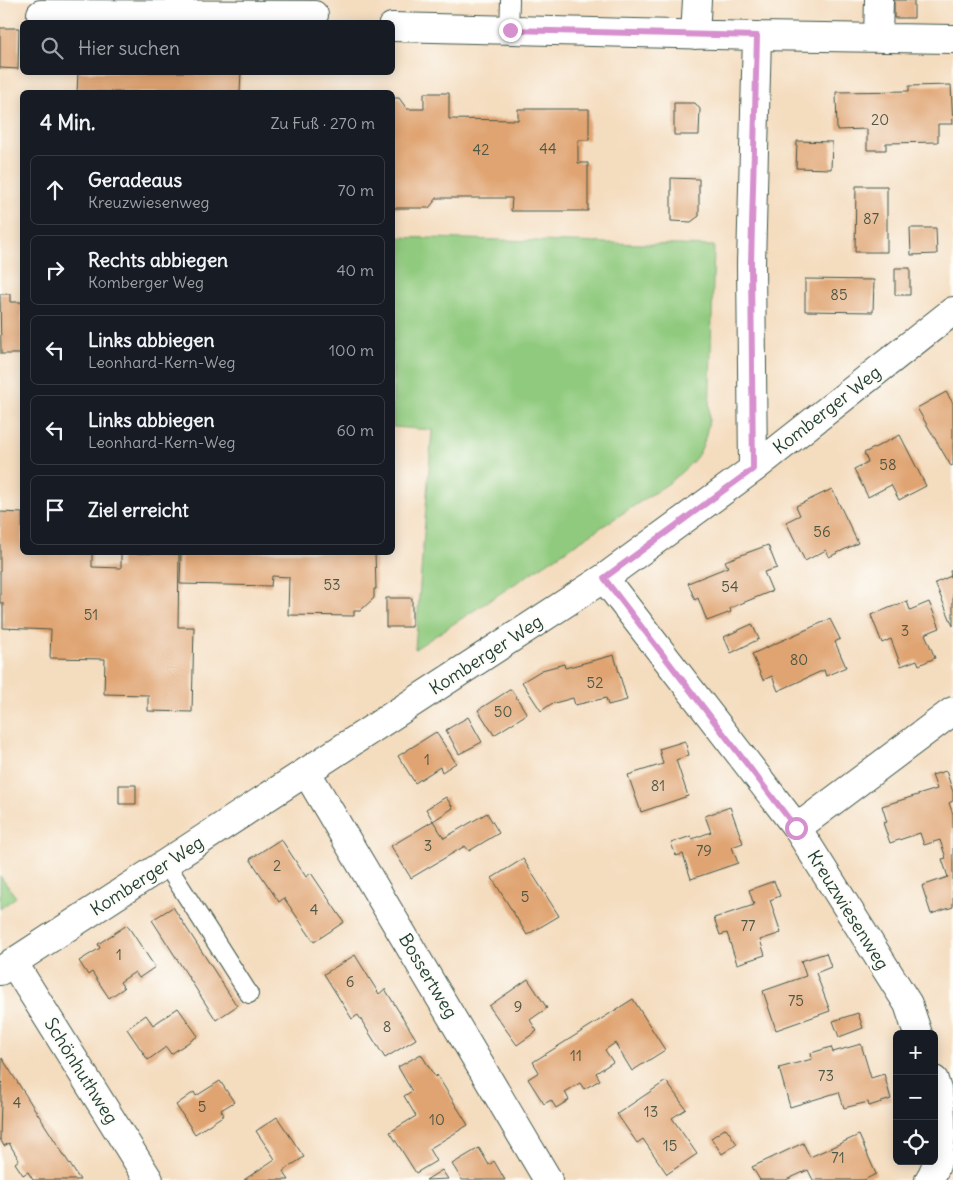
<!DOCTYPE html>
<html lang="de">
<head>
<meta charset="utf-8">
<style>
  body { margin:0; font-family:Delius,sans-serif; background:#242831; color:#f1f3f6 }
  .controls { position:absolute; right:15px; bottom:15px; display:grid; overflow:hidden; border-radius:8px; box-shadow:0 2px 12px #0003 }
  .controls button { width:45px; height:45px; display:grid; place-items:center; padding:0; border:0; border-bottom:1px solid #363941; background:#171b24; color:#f1f3f6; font:25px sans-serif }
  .stop { position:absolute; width:15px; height:15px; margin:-11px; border:4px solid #d690ce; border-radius:50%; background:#fff }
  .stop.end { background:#d690ce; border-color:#fff; box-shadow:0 1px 5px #0008 }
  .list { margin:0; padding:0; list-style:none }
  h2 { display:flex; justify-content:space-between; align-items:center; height:65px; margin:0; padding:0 20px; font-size:21px }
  h2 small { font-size:16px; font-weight:400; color:#9ea1a6 }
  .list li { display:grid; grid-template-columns:32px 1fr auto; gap:15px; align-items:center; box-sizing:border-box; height:70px; margin:0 10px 10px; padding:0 10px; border:1px solid #363941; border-radius:8px }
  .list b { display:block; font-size:19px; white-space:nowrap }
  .list p { margin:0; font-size:16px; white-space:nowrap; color:#9ea1a6 }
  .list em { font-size:16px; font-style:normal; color:#9ea1a6 }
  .icon { flex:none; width:28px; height:28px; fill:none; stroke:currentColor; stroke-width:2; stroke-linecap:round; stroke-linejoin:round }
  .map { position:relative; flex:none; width:953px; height:1180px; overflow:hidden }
  .search { position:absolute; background:#171b24; box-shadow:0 2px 12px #0003; left:20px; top:20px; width:375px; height:55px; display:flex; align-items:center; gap:12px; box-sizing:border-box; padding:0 18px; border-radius:8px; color:#9ea1a6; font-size:19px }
  .panel { position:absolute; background:#171b24; box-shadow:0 2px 12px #0003; left:20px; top:90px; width:375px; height:465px; border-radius:8px }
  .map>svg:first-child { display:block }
  .park { fill:#90ca7e; stroke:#588459 }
  .building { fill:#e0a472 }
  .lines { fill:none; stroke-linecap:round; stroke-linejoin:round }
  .lane-casing { stroke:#3f5549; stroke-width:20 }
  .street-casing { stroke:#3f5549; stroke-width:30 }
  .lane { stroke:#fff; stroke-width:18 }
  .street { stroke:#fff; stroke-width:28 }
  .route { stroke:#d690ce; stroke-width:6 }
  .labels { text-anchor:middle; stroke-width:4.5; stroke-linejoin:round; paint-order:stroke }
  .number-label { font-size:15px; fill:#4f5744 }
  .street-label { font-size:18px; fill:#1f3d34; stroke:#fdfcf7 }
</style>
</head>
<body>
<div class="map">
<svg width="953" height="1180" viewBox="0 0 953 1180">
  <rect width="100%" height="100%" fill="#fdfcf7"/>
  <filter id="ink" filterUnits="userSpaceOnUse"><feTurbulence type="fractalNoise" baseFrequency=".02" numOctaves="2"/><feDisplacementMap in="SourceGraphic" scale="10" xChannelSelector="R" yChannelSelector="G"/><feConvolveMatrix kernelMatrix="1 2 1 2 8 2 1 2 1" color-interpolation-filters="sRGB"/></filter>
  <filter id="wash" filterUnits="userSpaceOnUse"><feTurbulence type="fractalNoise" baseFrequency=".0096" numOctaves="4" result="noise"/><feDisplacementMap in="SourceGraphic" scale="20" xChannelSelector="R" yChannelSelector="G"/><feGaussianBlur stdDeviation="1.12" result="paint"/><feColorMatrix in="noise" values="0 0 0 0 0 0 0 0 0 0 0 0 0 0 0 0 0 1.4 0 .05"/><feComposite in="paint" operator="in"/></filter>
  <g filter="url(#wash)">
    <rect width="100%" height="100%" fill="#f4dcbe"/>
    <path class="park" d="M392,237L714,246L709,420C702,458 697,458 669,483L415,649L432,430L393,427Z
      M0,876L16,897L0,909Z"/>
    <g id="blocks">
      <path class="building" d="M894,0H914V18H894Z
        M0,28H19L18,69L0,68Z
        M78,72H241L240,92H77Z
        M951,85L953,124H938V142L886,143V150H867V129L837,130L836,92L909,91V86Z
        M424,93H449V119L518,120V109H589V140H578V163H588V211H511L512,198H437L429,208H392V98H399L407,109H424Z
        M674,103H695L700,109L699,135H674Z
        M797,141L832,142L831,169L796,168Z
        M671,178L699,179V216L691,222L671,221Z
        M856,186H887V252H855Z
        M910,228H936L937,254L911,255Z
        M895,268H910V295H895Z
        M805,279L874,280L873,312L805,311Z
        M0,294H10V302H22L21,354H1Z
        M946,392L953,403V465L951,466L917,408Z
        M900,435L926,486L899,500L891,485L868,497L854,469L868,462L864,453Z
        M832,489L858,543L829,557L826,550L805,561L786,522L800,515L796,506Z
        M0,512L22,513V552H92V567L121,568V553L179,554L178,627H194L192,712L148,711V695L104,694L105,659L50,658L51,630L3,628V603H0Z
        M768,545L777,568L764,572L772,591L730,608L731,612L707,621L698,598L695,600L688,583L728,567L725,561Z
        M181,552H375L376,589H374V598L360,611H354V616L288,615L289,577L272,576L271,586L180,584Z
        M953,570V626L935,583L951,576L950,571Z
        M386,598H412V627H386Z
        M907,601L910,610L929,602L940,628L925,634L935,658L919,665L917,660L901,666L891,639L882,643L871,615Z
        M830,619L840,639L835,642L846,667L826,676L824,670L778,691L772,676L763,680L752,654Z
        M752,624L759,639L731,653L724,637Z
        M614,655L627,700L608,705L606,698L575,705L573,698L551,704L541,711L522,682L542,670L564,664L565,668Z
        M511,689L527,714L494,735L478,710Z
        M468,717L482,742L459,754L446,730Z
        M436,732L456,763L442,772L440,767L415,783L398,756Z
        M685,741L689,755L676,760L688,796L641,812L628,775L663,764L659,749Z
        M946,771L953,792V801L949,803L953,814V907L931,914L922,886L948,877L942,859L946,858L940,840L924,845L920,833L890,843L883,823L887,822L882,806L937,789L932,775Z
        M119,785H136V804H119Z
        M446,797L453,808L433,821L444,838L487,813L499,833L469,851L465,846L411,878L391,846L433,821L426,809Z
        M730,807L743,843L732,847L738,863L691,879L683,854L676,856L671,843L691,836L692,839L711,832L705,816Z
        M281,839L306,877L311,873L344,922L314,942L284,898L279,902L250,859Z
        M523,859L559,916L527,935L492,878Z
        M774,881L780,896L770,900L781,933L760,940L765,955L737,964L727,933L720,935L714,918L754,905L749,890Z
        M173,907L237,1006L216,1020L152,920Z
        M127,925L155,967L139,978L135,972L120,982L124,988L109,998L92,972L88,975L79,961L100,948L98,944Z
        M826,953L831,967L816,973L830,1011L776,1030L763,991L806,976L801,961Z
        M355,955L379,994L385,989L416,1039L385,1058L358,1015L352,1019L324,974Z
        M528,979L547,1008L530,1020L537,1031L517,1045L489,1006Z
        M633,999L665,1050L632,1071L615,1043L605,1050L613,1062L596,1073L600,1080L584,1089L580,1083L565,1092L569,1100L556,1108L551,1100L544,1104L528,1079L539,1072L533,1062Z
        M178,1008L198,1036L171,1054L166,1047L148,1060L127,1029L146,1015L153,1025Z
        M858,1013L863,1028L839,1037L833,1021Z
        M861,1044L871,1078L884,1074L891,1099L869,1106L868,1102L844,1108L839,1092L790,1107L779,1068L812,1059L811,1053L831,1047L833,1052Z
        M421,1054L435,1077L437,1075L468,1125L429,1149L436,1161L416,1173L390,1132L416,1116L404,1096L412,1091L398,1067Z
        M2,1058L80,1180H33L28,1172L23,1175L15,1163L19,1160L9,1143L4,1146L0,1139Z
        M220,1081L234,1102L221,1110L224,1115L195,1134L176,1105L194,1092L196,1096Z
        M666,1081L686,1109L672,1118L697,1154L667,1174L643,1139L637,1143L617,1114Z
        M277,1117L304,1157L283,1171L289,1180H244L275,1159L256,1131Z
        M726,1128L737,1144L722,1154L711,1138Z
        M859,1135L876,1174L864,1180H813L808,1170L786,1180H760L752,1167L803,1143L810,1157Z
        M479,1148L489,1165L494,1161L505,1180H462L452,1164Z
        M442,1170L448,1179L426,1180Z"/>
    </g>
  </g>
  <g filter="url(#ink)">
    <use href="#blocks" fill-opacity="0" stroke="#3f5549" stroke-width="1"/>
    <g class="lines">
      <defs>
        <path id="lane" d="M509,31L510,0
          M166,864L249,994"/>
        <path id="street" d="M41,14L314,15
          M392,27L757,36L751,264L753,469
          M695,35L697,0
          M757,36L953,39
          M878,37L879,0
          M604,578L797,828L908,1004L918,1034
          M307,773L548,1180
          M797,828L953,711
          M13,962L149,1180
          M0,971L604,578L753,469L953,311
          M929,1180C945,1156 944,1107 934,1080"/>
      </defs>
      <use href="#lane" class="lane-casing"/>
      <use href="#street" class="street-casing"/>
      <use href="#lane" class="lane"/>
      <use href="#street" class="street"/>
    </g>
  </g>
  <g class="lines" filter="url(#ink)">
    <path class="route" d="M510,30L757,36L751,264L753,469L604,578L796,828"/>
  </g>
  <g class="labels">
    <g class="number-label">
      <text x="880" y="125">20</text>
      <text x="548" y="154">44</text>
      <text x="481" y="155">42</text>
      <text x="871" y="224">87</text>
      <text x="839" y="300">85</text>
      <text x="888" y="470">58</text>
      <text x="822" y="537">56</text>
      <text x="332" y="590">53</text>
      <text x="730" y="592">54</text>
      <text x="91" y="620">51</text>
      <text x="905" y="636">3</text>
      <text x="799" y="665">80</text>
      <text x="595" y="688">52</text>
      <text x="503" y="717">50</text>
      <text x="427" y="765">1</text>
      <text x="658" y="791">81</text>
      <text x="428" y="851">3</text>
      <text x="704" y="856">79</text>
      <text x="277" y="871">2</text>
      <text x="525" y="902">5</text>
      <text x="314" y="915">4</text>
      <text x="748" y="931">77</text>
      <text x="119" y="960">1</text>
      <text x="350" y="987">6</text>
      <text x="796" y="1006">75</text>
      <text x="518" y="1012">9</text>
      <text x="387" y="1032">8</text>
      <text x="576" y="1061">11</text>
      <text x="826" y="1081">73</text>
      <text x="17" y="1108">4</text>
      <text x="202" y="1112">5</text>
      <text x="651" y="1117">13</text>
      <text x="437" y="1125">10</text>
      <text x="670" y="1151">15</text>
      <text x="838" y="1163">71</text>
    </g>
    <g class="street-label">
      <text transform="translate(827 410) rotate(-38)" y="6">Komberger Weg</text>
      <text transform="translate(486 655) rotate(-33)" y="6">Komberger Weg</text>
      <text transform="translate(147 876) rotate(-33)" y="6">Komberger Weg</text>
      <text transform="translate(848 910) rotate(58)" y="6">Kreuzwiesenweg</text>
      <text transform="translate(428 976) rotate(59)" y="6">Bossertweg</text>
      <text transform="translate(81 1071) rotate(58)" y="6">Schönhuthweg</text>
    </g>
  </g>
</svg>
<div class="controls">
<button>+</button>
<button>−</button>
<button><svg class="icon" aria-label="locate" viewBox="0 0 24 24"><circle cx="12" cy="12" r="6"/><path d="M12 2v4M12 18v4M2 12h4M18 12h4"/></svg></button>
</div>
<div class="stop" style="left:796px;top:828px"></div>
<div class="stop end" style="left:510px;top:30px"></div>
<div class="search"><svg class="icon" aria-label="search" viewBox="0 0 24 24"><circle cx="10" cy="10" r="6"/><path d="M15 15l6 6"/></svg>Hier suchen</div>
<section class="panel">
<h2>4 Min.<small>Zu Fuß · 270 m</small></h2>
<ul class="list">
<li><svg class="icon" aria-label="ahead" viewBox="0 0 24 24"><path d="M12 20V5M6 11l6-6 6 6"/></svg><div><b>Geradeaus</b><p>Kreuzwiesenweg</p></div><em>70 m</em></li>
<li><svg class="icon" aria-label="right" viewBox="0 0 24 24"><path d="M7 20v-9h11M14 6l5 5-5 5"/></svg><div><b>Rechts abbiegen</b><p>Komberger Weg</p></div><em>40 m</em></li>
<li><svg class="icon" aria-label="left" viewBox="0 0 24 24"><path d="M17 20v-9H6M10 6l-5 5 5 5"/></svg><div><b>Links abbiegen</b><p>Leonhard-Kern-Weg</p></div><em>100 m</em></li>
<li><svg class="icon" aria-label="left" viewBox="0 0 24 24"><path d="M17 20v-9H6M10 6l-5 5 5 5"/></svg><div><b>Links abbiegen</b><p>Leonhard-Kern-Weg</p></div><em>60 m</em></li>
<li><svg class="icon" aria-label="arrive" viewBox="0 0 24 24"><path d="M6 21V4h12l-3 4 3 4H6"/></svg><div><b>Ziel erreicht</b></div></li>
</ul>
</section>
</div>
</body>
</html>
